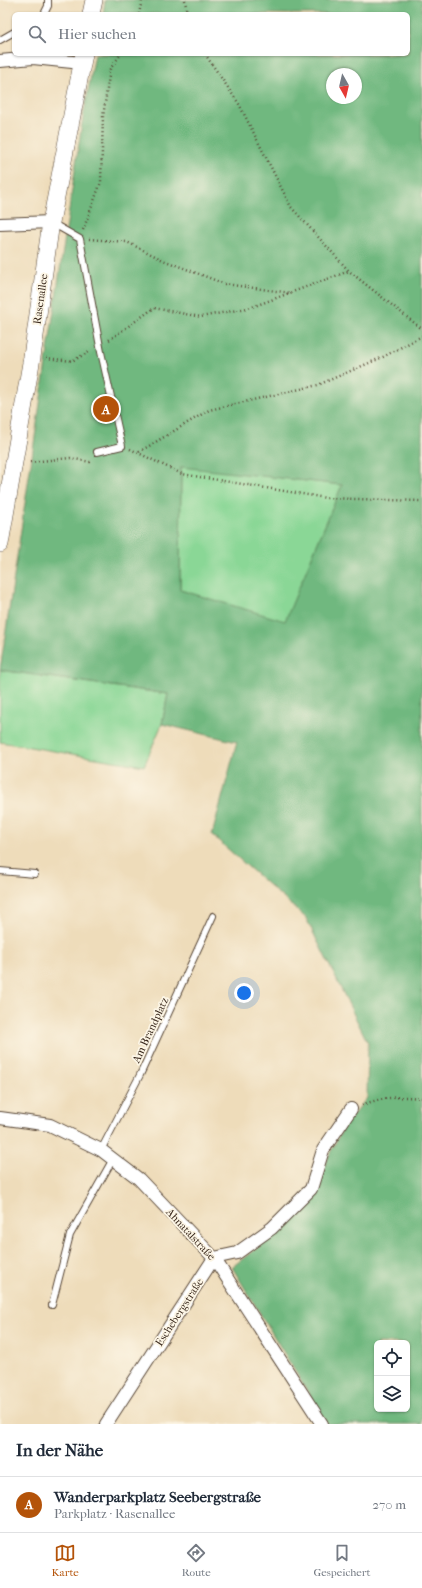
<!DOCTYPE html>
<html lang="de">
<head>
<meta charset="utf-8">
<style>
  body { margin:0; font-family:"IM FELL French Canon",serif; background:#f2f2f3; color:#1f2937 }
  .controls { position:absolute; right:12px; bottom:12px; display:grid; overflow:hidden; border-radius:6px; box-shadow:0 1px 3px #0004 }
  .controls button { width:36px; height:36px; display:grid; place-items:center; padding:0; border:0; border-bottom:1px solid #e0e1e3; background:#fff; color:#1f2937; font:20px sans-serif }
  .compass { position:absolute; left:326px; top:68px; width:36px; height:36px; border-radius:50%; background:#fff; box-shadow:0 1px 3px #0004; rotate:172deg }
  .you { position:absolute; left:244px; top:993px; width:14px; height:14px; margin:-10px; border:3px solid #fff; border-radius:50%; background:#1a73e8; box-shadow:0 0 0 6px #1a73e833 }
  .badge { display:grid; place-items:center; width:26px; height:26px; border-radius:50%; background:#b45309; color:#fff; font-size:13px; font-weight:700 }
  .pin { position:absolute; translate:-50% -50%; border:2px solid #fff; box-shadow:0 1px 4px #0006 }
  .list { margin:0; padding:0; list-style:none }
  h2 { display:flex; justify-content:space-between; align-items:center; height:52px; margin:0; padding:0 16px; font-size:17px }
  h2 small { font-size:13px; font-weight:400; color:#747a83 }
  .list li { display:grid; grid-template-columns:26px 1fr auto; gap:12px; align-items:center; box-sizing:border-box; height:56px; padding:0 16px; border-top:1px solid #e0e1e3 }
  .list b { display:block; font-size:15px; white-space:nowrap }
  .list p { margin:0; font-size:13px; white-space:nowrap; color:#747a83 }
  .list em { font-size:13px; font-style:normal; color:#747a83 }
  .icon { flex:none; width:22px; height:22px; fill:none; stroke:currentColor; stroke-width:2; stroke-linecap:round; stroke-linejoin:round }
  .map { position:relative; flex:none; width:422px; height:1424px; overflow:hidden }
  .search { position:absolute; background:#fff; box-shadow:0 1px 3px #0004; left:12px; right:12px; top:12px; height:44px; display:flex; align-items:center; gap:10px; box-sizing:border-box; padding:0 14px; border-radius:6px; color:#747a83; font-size:15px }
  .sheet { height:108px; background:#fff }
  nav { display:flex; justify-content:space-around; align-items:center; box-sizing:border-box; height:56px; border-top:1px solid #e0e1e3; background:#fff; font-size:11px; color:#747a83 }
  nav a { display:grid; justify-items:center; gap:2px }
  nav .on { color:#b45309 }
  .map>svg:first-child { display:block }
  .green { fill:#8ad796; stroke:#62805a }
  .forest { fill:#6fb87f; stroke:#55714e; fill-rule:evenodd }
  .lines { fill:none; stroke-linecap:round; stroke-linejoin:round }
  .lane-casing { stroke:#564535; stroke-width:8 }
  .street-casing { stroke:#564535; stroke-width:14 }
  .secondary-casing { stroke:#564535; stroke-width:18 }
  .path { stroke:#564535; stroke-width:2.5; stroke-dasharray:1 3; stroke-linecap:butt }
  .lane { stroke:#fff; stroke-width:6 }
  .street { stroke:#fff; stroke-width:12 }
  .secondary { stroke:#fff; stroke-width:17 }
  .labels { text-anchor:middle; stroke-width:3.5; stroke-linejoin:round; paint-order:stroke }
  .street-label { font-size:11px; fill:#3b2a1e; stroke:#fcf5e5 }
</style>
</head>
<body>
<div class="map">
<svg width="422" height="1424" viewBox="0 0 422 1424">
  <rect width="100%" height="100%" fill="#fcf5e5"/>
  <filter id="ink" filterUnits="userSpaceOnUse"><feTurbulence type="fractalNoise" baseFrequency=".025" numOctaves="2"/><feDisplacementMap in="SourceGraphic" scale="8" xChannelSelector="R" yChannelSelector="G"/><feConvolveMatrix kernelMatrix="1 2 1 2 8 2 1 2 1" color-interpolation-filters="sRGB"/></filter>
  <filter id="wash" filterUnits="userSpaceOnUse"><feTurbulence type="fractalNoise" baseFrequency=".012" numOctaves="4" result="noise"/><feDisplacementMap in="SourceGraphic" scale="16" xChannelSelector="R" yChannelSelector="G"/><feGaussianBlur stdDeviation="0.9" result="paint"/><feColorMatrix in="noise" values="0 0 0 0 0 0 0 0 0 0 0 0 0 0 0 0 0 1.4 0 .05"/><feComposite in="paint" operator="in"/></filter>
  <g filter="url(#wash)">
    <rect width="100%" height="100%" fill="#eedcba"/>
    <path class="green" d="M181,466L342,485L285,622L180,590Z
      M0,670L168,694L162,724L144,766L0,742Z"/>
    <path class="forest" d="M105,0H422V1424H327L232,1267L261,1245L319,1188L328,1157L344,1126L367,1098L368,1043L306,918L212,835L237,742L162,724L168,694L0,670L60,270L82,123L95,54H408V14H103ZM332,74H356V98H332ZM181,467L342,485L285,621L180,590ZM377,1343H407V1409H377Z"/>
  </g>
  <g filter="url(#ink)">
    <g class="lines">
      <defs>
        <path id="lane" d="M44,14L48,6V0
          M0,40L14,32
          M52,223L80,239L101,352L122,446L97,452
          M0,871L35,874
          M101,1150L140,1075L213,916
          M52,1305L70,1235L113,1159"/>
        <path id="street" d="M0,61L33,58L82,63
          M0,224L51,222
          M0,1118L50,1125L101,1150L139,1179L214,1258L322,1424
          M106,1424L214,1258L237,1253L272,1228L311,1189L323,1150L351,1109"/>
        <path id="secondary" d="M91,14L94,0
          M0,544L32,357L51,222L84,54"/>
      </defs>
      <use href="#lane" class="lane-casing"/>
      <use href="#street" class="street-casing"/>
      <use href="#secondary" class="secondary-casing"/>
      <path class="path" d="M185,0L187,14
        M139,14L142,0
        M205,54L239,104L291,207L349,271L422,329
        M83,230L101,182L103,117L110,69L121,54
        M89,239L127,242L163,260L225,284L291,293
        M109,340L154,308L201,317L252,307L349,271
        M46,358L72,361L91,351
        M130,449L182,474L326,498L422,501
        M139,452L209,410L318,385L383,357L422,336
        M30,462L70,458L90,462L91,461
        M362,1105C382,1097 401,1096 422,1098"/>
      <use href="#lane" class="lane"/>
      <use href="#street" class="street"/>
      <use href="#secondary" class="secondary"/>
    </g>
  </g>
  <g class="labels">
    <g class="street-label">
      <text transform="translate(40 299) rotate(-82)" y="4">Rasenallee</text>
      <text transform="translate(150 1030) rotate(-65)" y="4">Am Brandplatz</text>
      <text transform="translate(191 1234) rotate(47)" y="4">Ahnatalstraße</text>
      <text transform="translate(179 1312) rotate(-57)" y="4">Eschebergstraße</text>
    </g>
  </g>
</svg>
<div class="controls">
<button><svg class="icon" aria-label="locate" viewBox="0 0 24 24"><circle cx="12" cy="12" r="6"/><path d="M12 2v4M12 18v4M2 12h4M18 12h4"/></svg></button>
<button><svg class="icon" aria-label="layers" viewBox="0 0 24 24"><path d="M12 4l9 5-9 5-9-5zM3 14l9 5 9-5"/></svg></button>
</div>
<svg class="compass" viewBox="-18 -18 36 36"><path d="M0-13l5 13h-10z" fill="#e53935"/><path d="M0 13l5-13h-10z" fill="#747a83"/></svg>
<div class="you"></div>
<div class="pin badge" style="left:106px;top:409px">A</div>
<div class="search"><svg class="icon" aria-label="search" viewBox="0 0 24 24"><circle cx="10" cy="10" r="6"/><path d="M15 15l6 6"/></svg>Hier suchen</div>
</div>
<section class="sheet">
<h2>In der Nähe<small></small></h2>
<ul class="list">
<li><span class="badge">A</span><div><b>Wanderparkplatz Seebergstraße</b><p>Parkplatz · Rasenallee</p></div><em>270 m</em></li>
</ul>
</section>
<nav>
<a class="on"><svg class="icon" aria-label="map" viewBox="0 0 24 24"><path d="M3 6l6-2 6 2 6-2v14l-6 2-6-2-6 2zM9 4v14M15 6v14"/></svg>Karte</a>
<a><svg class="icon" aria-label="directions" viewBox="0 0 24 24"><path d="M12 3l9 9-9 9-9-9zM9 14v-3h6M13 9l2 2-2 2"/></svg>Route</a>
<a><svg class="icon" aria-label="saved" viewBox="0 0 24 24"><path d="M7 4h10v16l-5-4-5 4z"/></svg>Gespeichert</a>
</nav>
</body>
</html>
